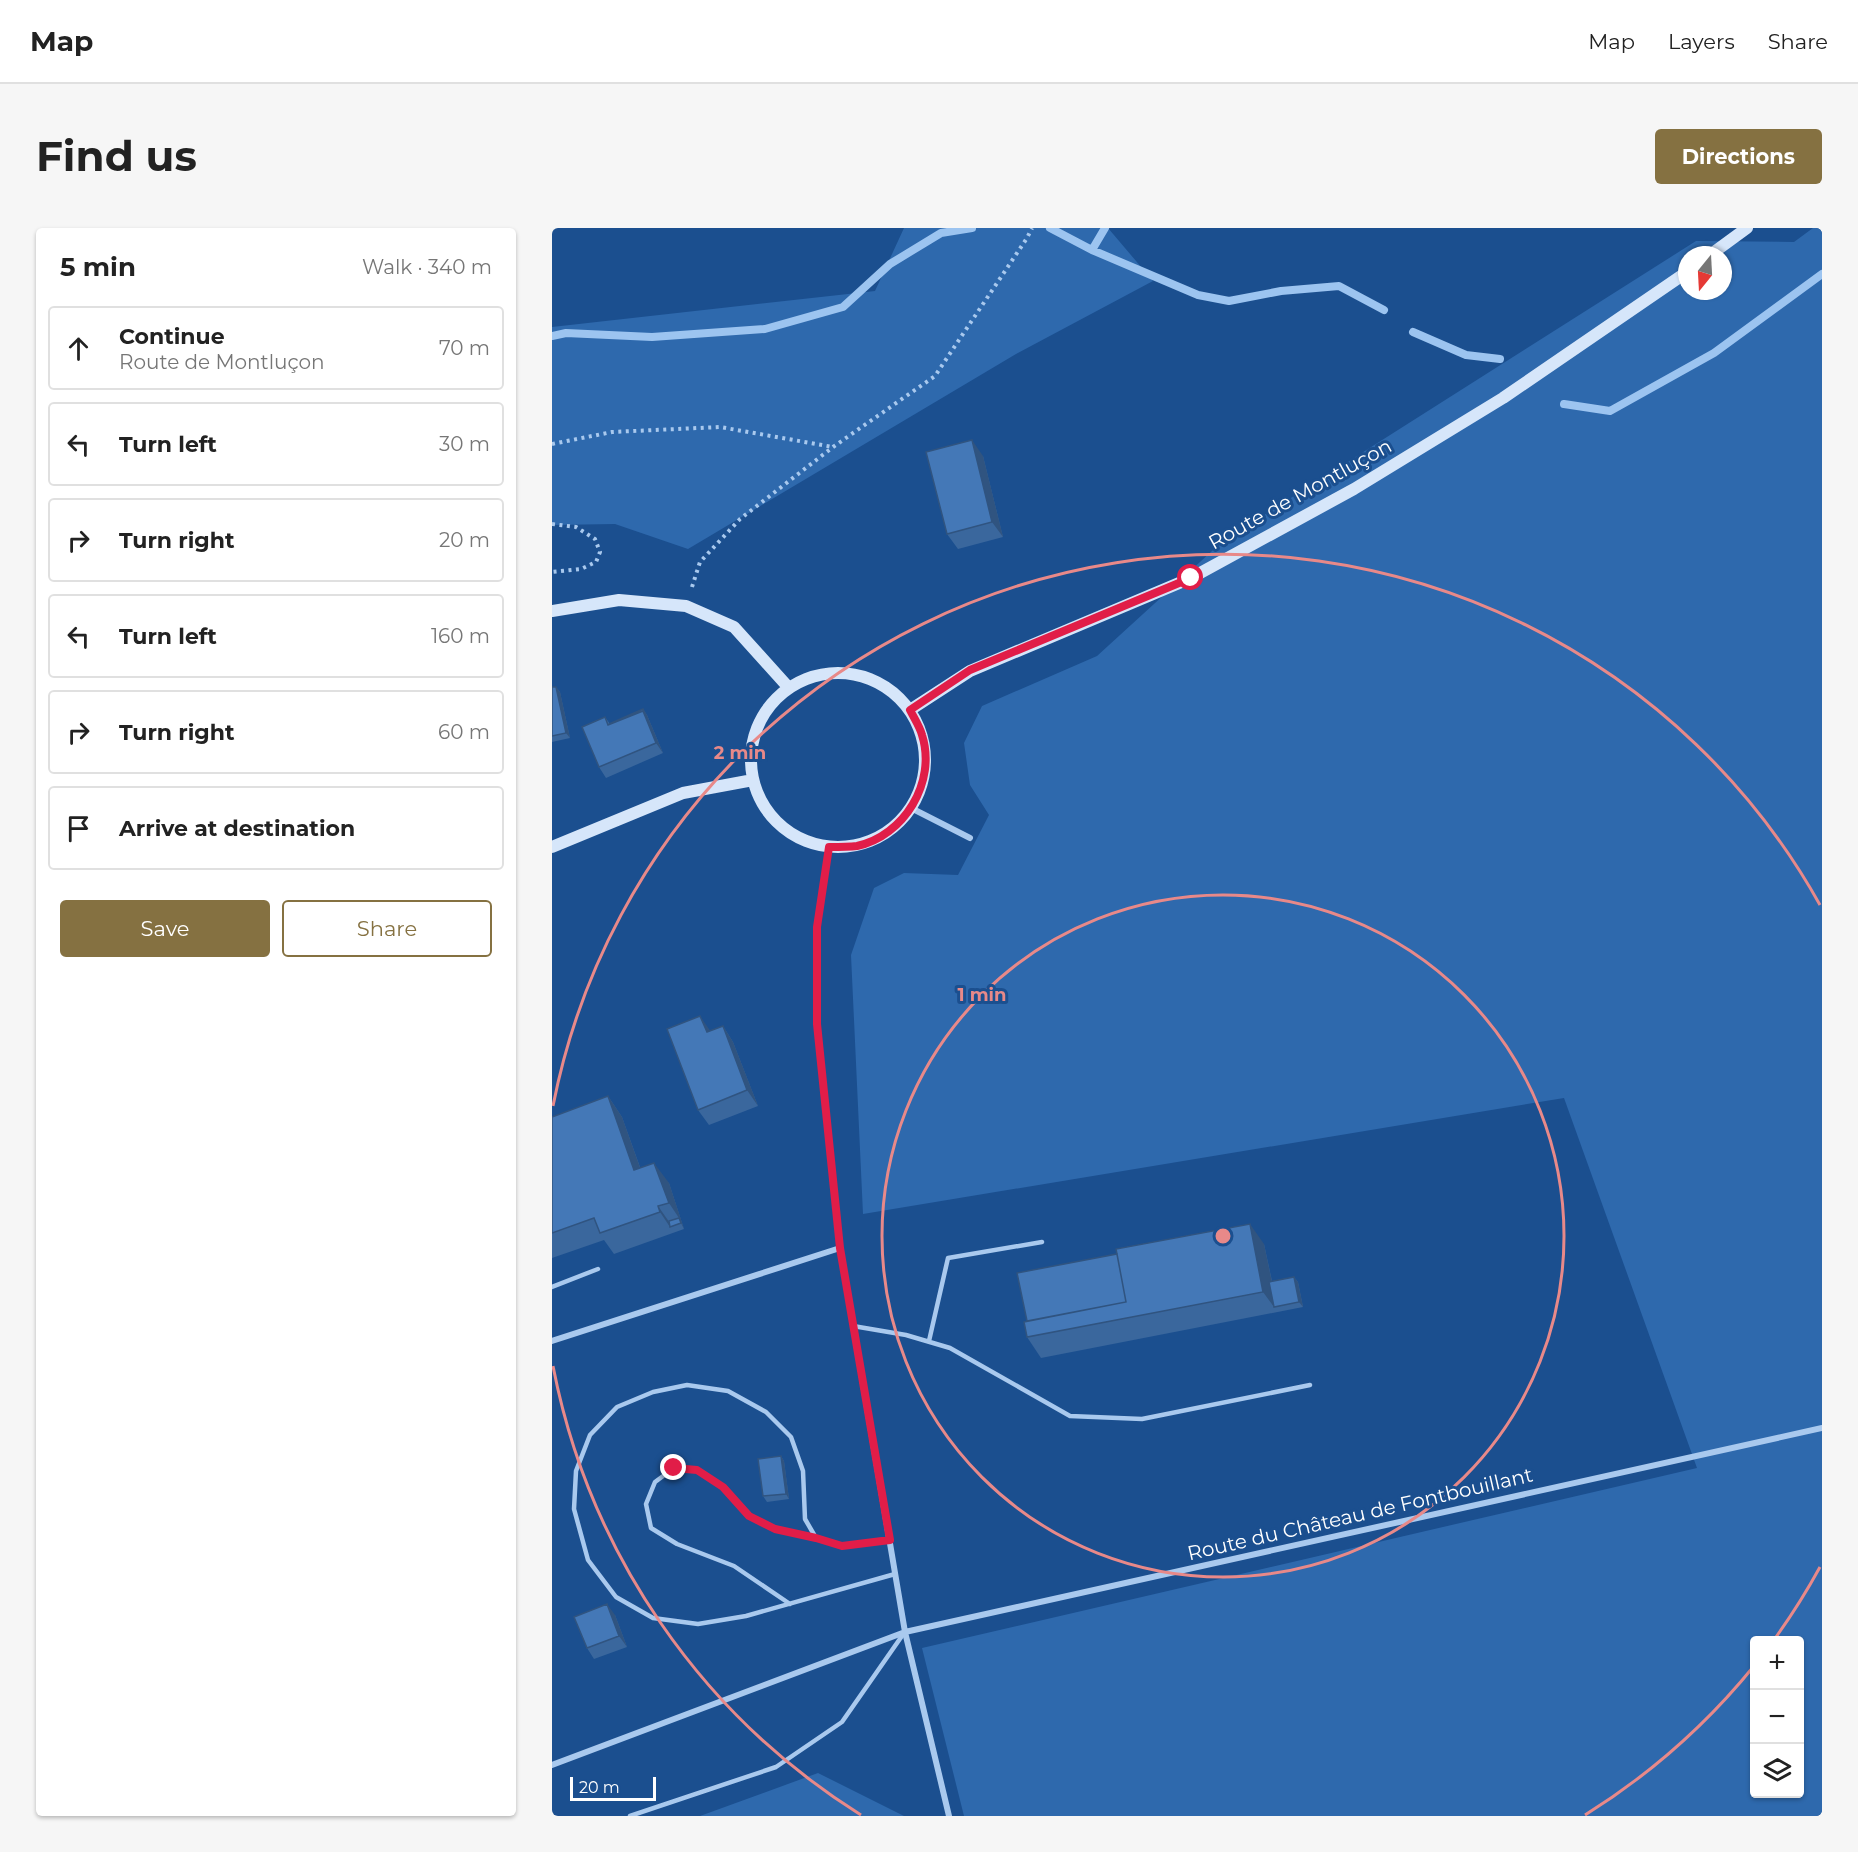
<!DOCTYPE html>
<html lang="en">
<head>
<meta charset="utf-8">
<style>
  body { margin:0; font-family:Montserrat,sans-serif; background:#f6f6f6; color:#222 }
  .controls { position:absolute; right:18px; bottom:18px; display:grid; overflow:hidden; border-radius:6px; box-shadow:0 2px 4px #0004 }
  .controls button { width:54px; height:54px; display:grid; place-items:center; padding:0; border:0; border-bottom:2px solid #e0e0e0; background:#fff; color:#222; font:30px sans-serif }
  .compass { position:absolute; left:1126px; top:18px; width:54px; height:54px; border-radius:50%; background:#fff; box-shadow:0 2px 4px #0004; rotate:198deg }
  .scale { position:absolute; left:18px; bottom:15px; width:86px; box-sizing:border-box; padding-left:6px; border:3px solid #fff; border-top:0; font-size:16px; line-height:21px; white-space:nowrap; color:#fff; -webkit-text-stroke:4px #1b4f8f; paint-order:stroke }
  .stop { position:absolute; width:18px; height:18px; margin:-14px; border:4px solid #e11d48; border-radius:50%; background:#fff }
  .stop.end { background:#e11d48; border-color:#fff; box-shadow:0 2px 6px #0008 }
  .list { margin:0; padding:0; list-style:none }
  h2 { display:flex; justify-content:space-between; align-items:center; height:78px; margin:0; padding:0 24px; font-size:26px }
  h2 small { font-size:20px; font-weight:400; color:#767676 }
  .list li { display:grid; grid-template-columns:39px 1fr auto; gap:18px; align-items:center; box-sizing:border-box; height:84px; margin:0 12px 12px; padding:0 12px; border:2px solid #e0e0e0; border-radius:6px }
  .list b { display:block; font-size:22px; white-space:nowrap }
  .list p { margin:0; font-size:20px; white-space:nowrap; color:#767676 }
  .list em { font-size:20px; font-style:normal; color:#767676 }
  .actions { display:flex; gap:12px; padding:18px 24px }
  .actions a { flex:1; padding:14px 0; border:2px solid #857141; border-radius:6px; text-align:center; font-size:21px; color:#857141 }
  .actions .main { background:#857141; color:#fff }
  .icon { flex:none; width:33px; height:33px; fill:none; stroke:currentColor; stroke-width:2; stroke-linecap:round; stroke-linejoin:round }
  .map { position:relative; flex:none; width:1270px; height:1588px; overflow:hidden; border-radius:6px }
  header { display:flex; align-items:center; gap:36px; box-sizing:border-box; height:84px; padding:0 30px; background:#fff; border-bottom:2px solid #e0e0e0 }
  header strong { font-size:28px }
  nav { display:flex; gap:33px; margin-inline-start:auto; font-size:21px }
  .intro { display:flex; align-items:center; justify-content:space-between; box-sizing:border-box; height:144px; padding:0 36px }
  h1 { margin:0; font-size:42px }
  .button { padding:15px 27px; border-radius:6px; background:#857141; color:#fff; font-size:21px; font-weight:700 }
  main { display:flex; gap:36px; padding:0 36px }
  aside { flex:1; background:#fff; border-radius:6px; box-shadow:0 2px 4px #0004 }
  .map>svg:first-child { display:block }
  .green { fill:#2e69ad; fill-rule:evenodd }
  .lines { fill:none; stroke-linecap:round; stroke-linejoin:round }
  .stream { stroke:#9cc4f0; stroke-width:8 }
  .path { stroke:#a9c9ee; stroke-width:4; stroke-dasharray:3 4.5; stroke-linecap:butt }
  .lane { stroke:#a9c9ee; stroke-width:4.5 }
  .street { stroke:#a9c9ee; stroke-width:6 }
  .secondary { stroke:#d6e6fa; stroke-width:12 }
  .wall { fill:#3a679d }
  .shaded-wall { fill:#305480 }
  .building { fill:#4478b7; stroke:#305480; stroke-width:1.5 }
  .route { stroke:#e11d48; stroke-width:8 }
  .ring { fill:none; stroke:#e88989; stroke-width:3 }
  .labels { text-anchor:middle; stroke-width:6; stroke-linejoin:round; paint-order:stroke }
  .street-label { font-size:20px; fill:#fff; stroke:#1b4f8f }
  .centre { fill:#e88989; stroke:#1b4f8f; stroke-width:3 }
  .ring-label { font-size:18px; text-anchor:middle; font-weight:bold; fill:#e88989; stroke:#1b4f8f; stroke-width:6; stroke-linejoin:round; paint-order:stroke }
</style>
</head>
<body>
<header>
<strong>Map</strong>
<nav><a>Map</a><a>Layers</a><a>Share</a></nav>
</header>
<div class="intro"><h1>Find us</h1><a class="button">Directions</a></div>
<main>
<aside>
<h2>5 min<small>Walk · 340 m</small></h2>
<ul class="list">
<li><svg class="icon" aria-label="ahead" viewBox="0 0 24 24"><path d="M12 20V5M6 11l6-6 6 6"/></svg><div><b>Continue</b><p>Route de Montluçon</p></div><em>70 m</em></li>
<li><svg class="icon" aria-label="left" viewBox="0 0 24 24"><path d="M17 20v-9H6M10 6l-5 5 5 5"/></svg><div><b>Turn left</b></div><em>30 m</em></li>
<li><svg class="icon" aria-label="right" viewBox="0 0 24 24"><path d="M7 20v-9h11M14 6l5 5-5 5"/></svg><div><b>Turn right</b></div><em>20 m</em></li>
<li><svg class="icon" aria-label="left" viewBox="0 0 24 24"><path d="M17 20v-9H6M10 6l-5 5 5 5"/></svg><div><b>Turn left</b></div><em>160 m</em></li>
<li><svg class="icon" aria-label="right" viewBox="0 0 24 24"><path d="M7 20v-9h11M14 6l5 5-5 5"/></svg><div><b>Turn right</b></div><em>60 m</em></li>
<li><svg class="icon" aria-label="arrive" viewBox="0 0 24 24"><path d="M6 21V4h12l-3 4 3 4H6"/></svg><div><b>Arrive at destination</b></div></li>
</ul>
<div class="actions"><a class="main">Save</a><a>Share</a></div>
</aside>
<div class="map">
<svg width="1270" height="1588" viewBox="0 0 1270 1588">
  <rect width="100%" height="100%" fill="#1b4f8f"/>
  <path class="green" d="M352,0H556L601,53L464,126L136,321L63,296L0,297V99L323,63Z
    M1261,0H1270V1588H412L370,1420L1145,1240L1012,870L311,986L299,727L322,660L352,645L406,647L437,587L418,557L412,515L430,478L545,428L671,313L1144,13L1242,14ZM1135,27H1171V63H1135ZM1202,1412H1248V1566H1202Z
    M266,1545L352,1588H148Z"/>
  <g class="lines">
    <path class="stream" d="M498,0L540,22L646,67L677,73L729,63L787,58L832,82
      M540,22L553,0
      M861,104L914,127L948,131
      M0,108L14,105L100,109L213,101L291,79L338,36L389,5L420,0
      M1012,176L1058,183L1162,125L1270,46"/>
    <path class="path" d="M0,216L60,204L168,199L281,219
      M0,296L24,299L43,311L48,324L44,334L29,341L0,344
      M140,359L148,334L188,291L281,219L383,148L475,10L480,0"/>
    <path class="lane" d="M0,1059L46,1041
      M301,1098L354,1107L398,1120L518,1188L590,1191L758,1157
      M377,1113L396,1030L490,1014
      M337,1312L290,1318L264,1310L253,1291L251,1243L239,1209L214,1184L176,1163L135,1157L101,1164L65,1179L38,1207L24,1243L22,1281L36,1332L64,1369L101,1390L146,1396L194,1388L343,1346
      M238,1376L182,1338L125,1316L99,1300L94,1276L103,1254L122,1240L145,1242L171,1259L197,1288L223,1301L264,1310
      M78,1588L224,1539L290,1494L352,1405"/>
    <path class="street" d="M359,580L418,610
      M277,619L265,698V796L288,1020L353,1404L397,1588
      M0,1113L288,1020
      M0,1537L353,1404L1270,1200"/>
    <path class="secondary" d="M1158,27L1195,0
      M0,383L67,372L134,378L182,399L237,460
      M199 532a87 87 0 1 1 174 0a87 87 0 1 1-174 0Z
      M358,482L418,443L639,350L802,261L951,170L1135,44
      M0,619L131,565L201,552"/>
  </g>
  <path class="wall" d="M431,228L451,309L406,321L395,306Z
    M0,459H4L8,464L18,510L0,514Z
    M91,481L95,487L111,525L54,550L47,539L53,489L58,496Z
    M171,798L181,814L206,878L157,897L146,882L159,803Z
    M56,868L70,889L88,939L117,955L132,1001L62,1026L52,1012L0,1030V889Z
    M712,1016L720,1053L742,1049L746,1054L751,1079L489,1130L475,1109V1093Z
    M229,1228L232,1233L237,1271L215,1274L211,1268Z
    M63,1387L75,1419L42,1431L35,1420Z"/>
  <path class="shaded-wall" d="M420,212L431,228L451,309L440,294Z
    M4,459L8,464L18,510L14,505Z
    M91,481L95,487L111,525L104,515L91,483Z
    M148,788L159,804H155Z
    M171,798L181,814L206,878L195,862Z
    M56,868L70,889L96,962L82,942Z
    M102,935L117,955L132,1001L129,995L127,990L117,975Z
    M106,978L120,998L118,999L108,984Z
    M698,996L712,1016L725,1078L722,1079L711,1064Z
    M742,1049L746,1054L751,1079L747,1074Z
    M229,1228L232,1233L237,1271L234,1266Z
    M55,1376L63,1387L75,1419L67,1408Z"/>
  <path class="building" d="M420,212L440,294L395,306L374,224Z
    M0,459H4L14,505L0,508Z
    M91,481L94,488L91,483L57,496Z
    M91,483L104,515L47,539L30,499L53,489L56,497Z
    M148,788L155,804L171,798L195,862L146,882L115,801Z
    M56,868L82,942L102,935L117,975L106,978L108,984L48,1005L42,990L0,1005V889Z
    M127,990L129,995L118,999L117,993Z
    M698,996L711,1064L475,1109L472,1094L574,1074L564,1021Z
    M565,1026L574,1074L475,1093L465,1045Z
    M742,1049L747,1074L722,1079L717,1054Z
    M229,1228L234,1266L211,1268L206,1231Z
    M55,1376L67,1408L35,1420L22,1389Z"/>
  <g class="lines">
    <path class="route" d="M122,1240L145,1242L171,1259L197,1288L223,1301L264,1310L290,1318L338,1312L288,1020L265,796V699L277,619C286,619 296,619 305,618C352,608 385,554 370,507C368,499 362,490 358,482L418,442L639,350"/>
  </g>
  <g class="ring">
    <circle cx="671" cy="1008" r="341"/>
    <path d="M1268 1339A683 683 0 0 1 1224 1409M1202 1438A683 683 0 0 1 1033 1587M309 1587A683 683 0 0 1 1 1138M1 878A683 683 0 0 1 1268 677"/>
  </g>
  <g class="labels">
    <g class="street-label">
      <text transform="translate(748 266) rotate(-29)" y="7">Route de Montluçon</text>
      <text transform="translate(808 1286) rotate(-13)" y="7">Route du Château de Fontbouillant</text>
    </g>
  </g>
  <circle cx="671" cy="1008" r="9" class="centre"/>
  <g class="ring-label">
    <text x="188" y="531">2 min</text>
    <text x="430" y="773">1 min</text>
  </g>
</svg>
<div class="controls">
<button>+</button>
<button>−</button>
<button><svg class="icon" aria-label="layers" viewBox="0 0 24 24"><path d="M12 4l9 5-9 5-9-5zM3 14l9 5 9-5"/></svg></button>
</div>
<svg class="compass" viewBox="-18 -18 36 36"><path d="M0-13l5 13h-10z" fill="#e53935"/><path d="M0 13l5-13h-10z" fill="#767676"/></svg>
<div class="scale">20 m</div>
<div class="stop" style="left:639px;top:350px"></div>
<div class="stop end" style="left:122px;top:1240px"></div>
</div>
</main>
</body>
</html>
